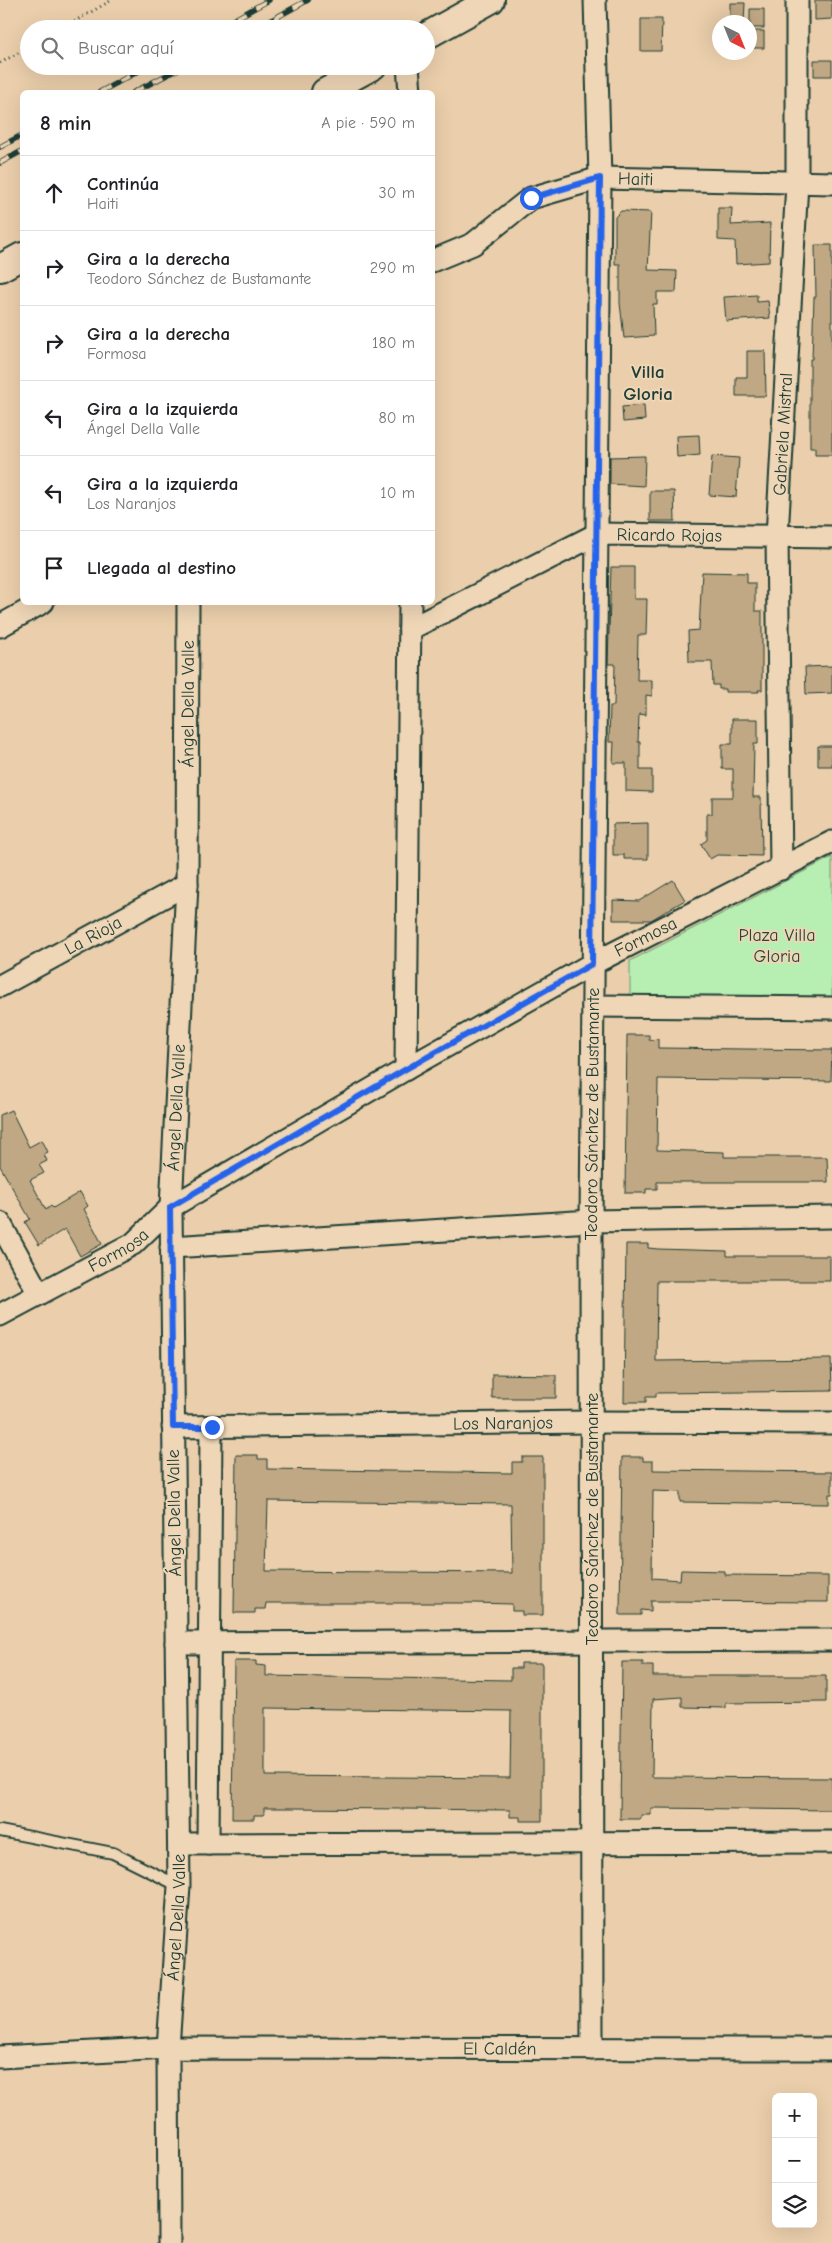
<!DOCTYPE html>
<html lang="es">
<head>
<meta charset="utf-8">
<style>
  body { margin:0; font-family:"Comic Neue",sans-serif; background:#f2f2f2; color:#202124 }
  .controls { position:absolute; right:15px; bottom:15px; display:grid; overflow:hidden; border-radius:8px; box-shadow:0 5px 20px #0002 }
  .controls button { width:45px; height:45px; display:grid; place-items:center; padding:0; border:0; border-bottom:1px solid #e0e0e0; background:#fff; color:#202124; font:25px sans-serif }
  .compass { position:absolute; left:712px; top:15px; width:45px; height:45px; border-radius:50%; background:#fff; box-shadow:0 5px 20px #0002; rotate:137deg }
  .stop { position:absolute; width:15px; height:15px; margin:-11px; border:4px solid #2563eb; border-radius:50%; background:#fff }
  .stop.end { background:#2563eb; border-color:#fff; box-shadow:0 1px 5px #0008 }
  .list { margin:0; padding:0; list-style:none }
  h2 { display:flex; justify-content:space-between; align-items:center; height:65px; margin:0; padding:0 20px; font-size:21px }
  h2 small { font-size:16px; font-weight:400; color:#757577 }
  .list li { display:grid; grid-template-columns:32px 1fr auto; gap:15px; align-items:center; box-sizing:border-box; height:75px; padding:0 20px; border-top:1px solid #e0e0e0 }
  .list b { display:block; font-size:19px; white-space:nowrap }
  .list p { margin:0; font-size:16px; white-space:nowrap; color:#757577 }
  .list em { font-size:16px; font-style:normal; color:#757577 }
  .icon { flex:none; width:28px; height:28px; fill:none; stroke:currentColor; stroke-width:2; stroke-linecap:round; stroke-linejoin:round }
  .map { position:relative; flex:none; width:832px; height:2243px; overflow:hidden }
  .search { position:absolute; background:#fff; box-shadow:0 5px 20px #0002; left:20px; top:20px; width:415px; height:55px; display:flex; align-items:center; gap:12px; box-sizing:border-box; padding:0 18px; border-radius:28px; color:#757577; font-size:19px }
  .panel { position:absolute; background:#fff; box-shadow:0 5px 20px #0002; left:20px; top:90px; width:415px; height:515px; border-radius:8px }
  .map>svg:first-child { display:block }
  .green { fill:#b7eeb1; stroke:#6b9672 }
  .building { fill:#c1a884; stroke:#1f3d34; fill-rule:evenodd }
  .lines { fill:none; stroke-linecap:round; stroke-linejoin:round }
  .service-casing { stroke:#1f3d34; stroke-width:14 }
  .minor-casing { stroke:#1f3d34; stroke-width:25 }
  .tertiary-casing { stroke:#1f3d34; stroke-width:30 }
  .path { stroke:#1f3d34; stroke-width:3; stroke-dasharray:1 4; stroke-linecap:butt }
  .service { stroke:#eed6b6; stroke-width:10 }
  .minor { stroke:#eed6b6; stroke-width:21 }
  .tertiary { stroke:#eed6b6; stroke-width:26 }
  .rail-casing { stroke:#1f3d34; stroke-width:5.5 }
  .rail { stroke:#eed6b6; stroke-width:4; stroke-dasharray:11; stroke-linecap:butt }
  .route { stroke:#2563eb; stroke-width:6 }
  .labels { text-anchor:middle; stroke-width:4; stroke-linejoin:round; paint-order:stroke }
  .street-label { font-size:18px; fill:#1f3d34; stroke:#eed6b6 }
  .park-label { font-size:18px; fill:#27463a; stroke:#eed6b6 }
  .neighbourhood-label { font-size:19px; font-weight:bold; fill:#1f3d34; stroke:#eed6b6 }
</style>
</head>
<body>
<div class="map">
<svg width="832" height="2243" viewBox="0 0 832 2243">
  <rect width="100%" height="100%" fill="#ebcfac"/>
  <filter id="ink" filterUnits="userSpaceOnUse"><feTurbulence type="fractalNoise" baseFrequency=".02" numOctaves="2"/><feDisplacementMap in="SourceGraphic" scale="10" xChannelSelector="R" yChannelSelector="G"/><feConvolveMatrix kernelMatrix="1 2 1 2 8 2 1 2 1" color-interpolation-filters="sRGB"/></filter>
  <g filter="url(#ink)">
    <path class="green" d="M832,857V998L630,997V961Z"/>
    <path class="building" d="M815,0H832V19L815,20Z
      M730,3H745L744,22H730Z
      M750,9H764V28H750Z
      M641,19H662L661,51H641Z
      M751,31H764V48H751Z
      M814,60H832V76H814Z
      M718,208H732L731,225L770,223L769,262L736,264L735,241L718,240Z
      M621,211L651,212L648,270L677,271L676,292H657V304H653L654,336L624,338L620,303V264H615V217Z
      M815,245H832V455H815V448H810V359H812L814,297H816Z
      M757,295V302L768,301L770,318L726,321L724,297Z
      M747,351H765L766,396H736V377H747Z
      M644,405L645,420L623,422L622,407Z
      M699,435L700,455L677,457L676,436Z
      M645,456L644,486L610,484V457Z
      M712,456L739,458L736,497L709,495Z
      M650,491H674L675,521H650Z
      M611,567H634V599H647L646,635H638L637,680H652V696L646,695V715L639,714L638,742H640V770H652V792L626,791V763H613L614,742H609L610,706H614L615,664H608Z
      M702,572L747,573V583H755V611H762V690H758L759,692H725V689H719V685H713L712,662H689L688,631L699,630Z
      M832,666V693L806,694L805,667Z
      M732,719H758V744H754L753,797H761L762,856L717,855L710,859L701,844L707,840V814H712V797H733V769H722V744H732Z
      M818,746H832V766H818Z
      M648,823V859H624V855H613V824Z
      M673,880L685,900L651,920H613V900L639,901Z
      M627,1035H649V1040L658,1039V1048L832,1050L831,1081L658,1079L657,1150L724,1152V1157H827L828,1182H657V1189H646V1193H625Z
      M11,1110L29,1147L42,1140L48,1152L44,1154L47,1161L39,1165L44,1173L30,1180L46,1210L51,1206L53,1208L80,1192L88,1206L84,1209L102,1244L80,1256L65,1229L39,1245L25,1222L30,1219L0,1166V1115Z
      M626,1244H648V1248L658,1249L727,1251V1256H830V1281H657L656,1361L831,1359L832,1391L656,1393V1397H646V1402H624Z
      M492,1374L556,1375V1398H492Z
      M236,1455H258V1459H267V1469L512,1473V1462H522V1457H543V1615H522V1611H512V1604L474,1603H266L265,1609H255V1613H234ZM268,1501L511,1504L512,1573L266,1571Z
      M622,1457H643V1461H653V1470L832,1472V1494H829V1504L680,1502V1492L653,1491L652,1578L680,1580L681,1570L725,1571V1575L828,1576V1602L651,1601V1611L641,1610V1615H620Z
      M234,1661H256V1665L266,1666V1676L511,1680V1668H521V1663H542V1821H520V1817H510V1810L292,1808H264V1815H254V1819H232ZM265,1708L511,1711L510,1778L265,1776Z
      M622,1662H643V1666H653V1676H826V1702L726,1703V1708L682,1707V1697L653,1699L652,1777L832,1778V1810L651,1808V1815H641V1819H620Z"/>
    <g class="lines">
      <defs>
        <path id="service" d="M0,1831L113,1853L179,1886"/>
        <g id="minor">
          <path d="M408,66L410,92"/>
          <path id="s1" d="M432,261L473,244L531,198L600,178L832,183"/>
          <path d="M0,626L43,602"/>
          <path id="s2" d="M410,629L597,534L832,537"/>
          <path id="s3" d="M781,869L777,536L797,183V0"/>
          <path id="s4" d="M0,986L187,884"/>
          <path d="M593,1006L832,1008"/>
          <path d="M406,1069L410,602"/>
          <path d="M0,1223L39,1294"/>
          <path d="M171,1247L591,1221L832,1217"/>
          <path id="s5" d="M0,1315L133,1244L171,1207L406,1069L592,964L832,842"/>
          <path id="s6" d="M173,1427L592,1422L832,1423"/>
          <path d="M176,1643L832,1640"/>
          <path d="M179,1844L832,1842"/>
          <path d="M208,1844L211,1427"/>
          <path id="s7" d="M592,2049L591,1221L600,178L595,0"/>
          <path id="s8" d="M0,2057L168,2048L832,2049"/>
          <path id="s9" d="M169,2243L168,2048L179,1886L171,1207L187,884L188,602"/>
        </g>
        <path id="tertiary" d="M426,36L491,0
          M325,92L373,66
          M0,268L22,256"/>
      </defs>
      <use href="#service" class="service-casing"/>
      <use href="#minor" class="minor-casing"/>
      <use href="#tertiary" class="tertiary-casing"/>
      <path class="path" d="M61,29L112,0
        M0,63L29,47"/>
      <use href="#service" class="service"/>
      <use href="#minor" class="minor"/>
      <use href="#tertiary" class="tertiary"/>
      <defs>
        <path id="rail" d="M217,29L269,0
          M255,29L308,0
          M100,92L148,66
          M134,92L184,66
          M0,147L22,135
          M0,163L22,151"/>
      </defs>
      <use href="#rail" class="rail-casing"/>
      <use href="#rail" class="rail"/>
    </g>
  </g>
  <g class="lines" filter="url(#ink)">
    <path class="route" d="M212,1427H173L170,1207L406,1069L592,964L600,178L531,198"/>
  </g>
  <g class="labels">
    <g class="street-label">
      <text dy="6" stroke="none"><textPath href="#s1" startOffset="226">Haiti</textPath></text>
      <text dy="6" stroke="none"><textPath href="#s3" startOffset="435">Gabriela Mistral</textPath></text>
      <text dy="6" stroke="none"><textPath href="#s2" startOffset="282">Ricardo Rojas</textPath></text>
      <text dy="6" stroke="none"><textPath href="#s9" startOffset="1540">Ángel Della Valle</textPath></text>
      <text dy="6" stroke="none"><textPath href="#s4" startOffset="106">La Rioja</textPath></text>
      <text dy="6" stroke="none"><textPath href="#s5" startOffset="750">Formosa</textPath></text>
      <text dy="6" stroke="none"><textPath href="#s9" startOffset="1136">Ángel Della Valle</textPath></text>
      <text dy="6" stroke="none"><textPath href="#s7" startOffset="935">Teodoro Sánchez de Bustamante</textPath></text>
      <text dy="6" stroke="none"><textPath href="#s5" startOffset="135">Formosa</textPath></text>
      <text dy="6" stroke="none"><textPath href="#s6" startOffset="330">Los Naranjos</textPath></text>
      <text transform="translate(174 1513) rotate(-91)" y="6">Ángel Della Valle</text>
      <text transform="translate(592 1519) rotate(-90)" y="6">Teodoro Sánchez de Bustamante</text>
      <text dy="6" stroke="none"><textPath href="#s9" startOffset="326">Ángel Della Valle</textPath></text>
      <text dy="6" stroke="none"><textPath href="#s8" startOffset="500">El Caldén</textPath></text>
    </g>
    <g class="park-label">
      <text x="777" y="941">Plaza Villa<tspan x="777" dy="21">Gloria</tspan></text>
    </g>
    <g class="neighbourhood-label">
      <text x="648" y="378">Villa<tspan x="648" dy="22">Gloria</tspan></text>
    </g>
  </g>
</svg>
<div class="controls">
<button>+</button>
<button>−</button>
<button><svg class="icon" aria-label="layers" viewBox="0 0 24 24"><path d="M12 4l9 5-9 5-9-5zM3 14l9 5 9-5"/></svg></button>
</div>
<svg class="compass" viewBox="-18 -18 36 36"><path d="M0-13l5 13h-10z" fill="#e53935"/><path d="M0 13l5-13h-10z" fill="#757577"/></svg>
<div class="stop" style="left:531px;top:198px"></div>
<div class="stop end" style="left:212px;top:1427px"></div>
<div class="search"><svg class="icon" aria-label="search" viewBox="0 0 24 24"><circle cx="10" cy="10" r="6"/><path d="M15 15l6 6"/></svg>Buscar aquí</div>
<section class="panel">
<h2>8 min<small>A pie · 590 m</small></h2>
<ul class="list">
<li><svg class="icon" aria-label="ahead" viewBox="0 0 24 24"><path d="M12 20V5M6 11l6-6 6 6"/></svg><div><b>Continúa</b><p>Haiti</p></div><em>30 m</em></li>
<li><svg class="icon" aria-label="right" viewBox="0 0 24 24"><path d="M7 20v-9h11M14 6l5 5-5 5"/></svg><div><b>Gira a la derecha</b><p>Teodoro Sánchez de Bustamante</p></div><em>290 m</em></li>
<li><svg class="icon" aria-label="right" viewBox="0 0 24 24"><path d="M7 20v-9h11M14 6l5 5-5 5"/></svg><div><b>Gira a la derecha</b><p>Formosa</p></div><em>180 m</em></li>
<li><svg class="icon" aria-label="left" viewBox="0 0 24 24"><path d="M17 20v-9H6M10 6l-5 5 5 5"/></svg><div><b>Gira a la izquierda</b><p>Ángel Della Valle</p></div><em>80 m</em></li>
<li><svg class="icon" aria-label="left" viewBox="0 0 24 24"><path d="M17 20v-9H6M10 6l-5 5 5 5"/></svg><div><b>Gira a la izquierda</b><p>Los Naranjos</p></div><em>10 m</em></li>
<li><svg class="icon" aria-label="arrive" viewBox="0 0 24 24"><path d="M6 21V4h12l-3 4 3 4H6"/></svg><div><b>Llegada al destino</b></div></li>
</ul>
</section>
</div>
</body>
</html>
